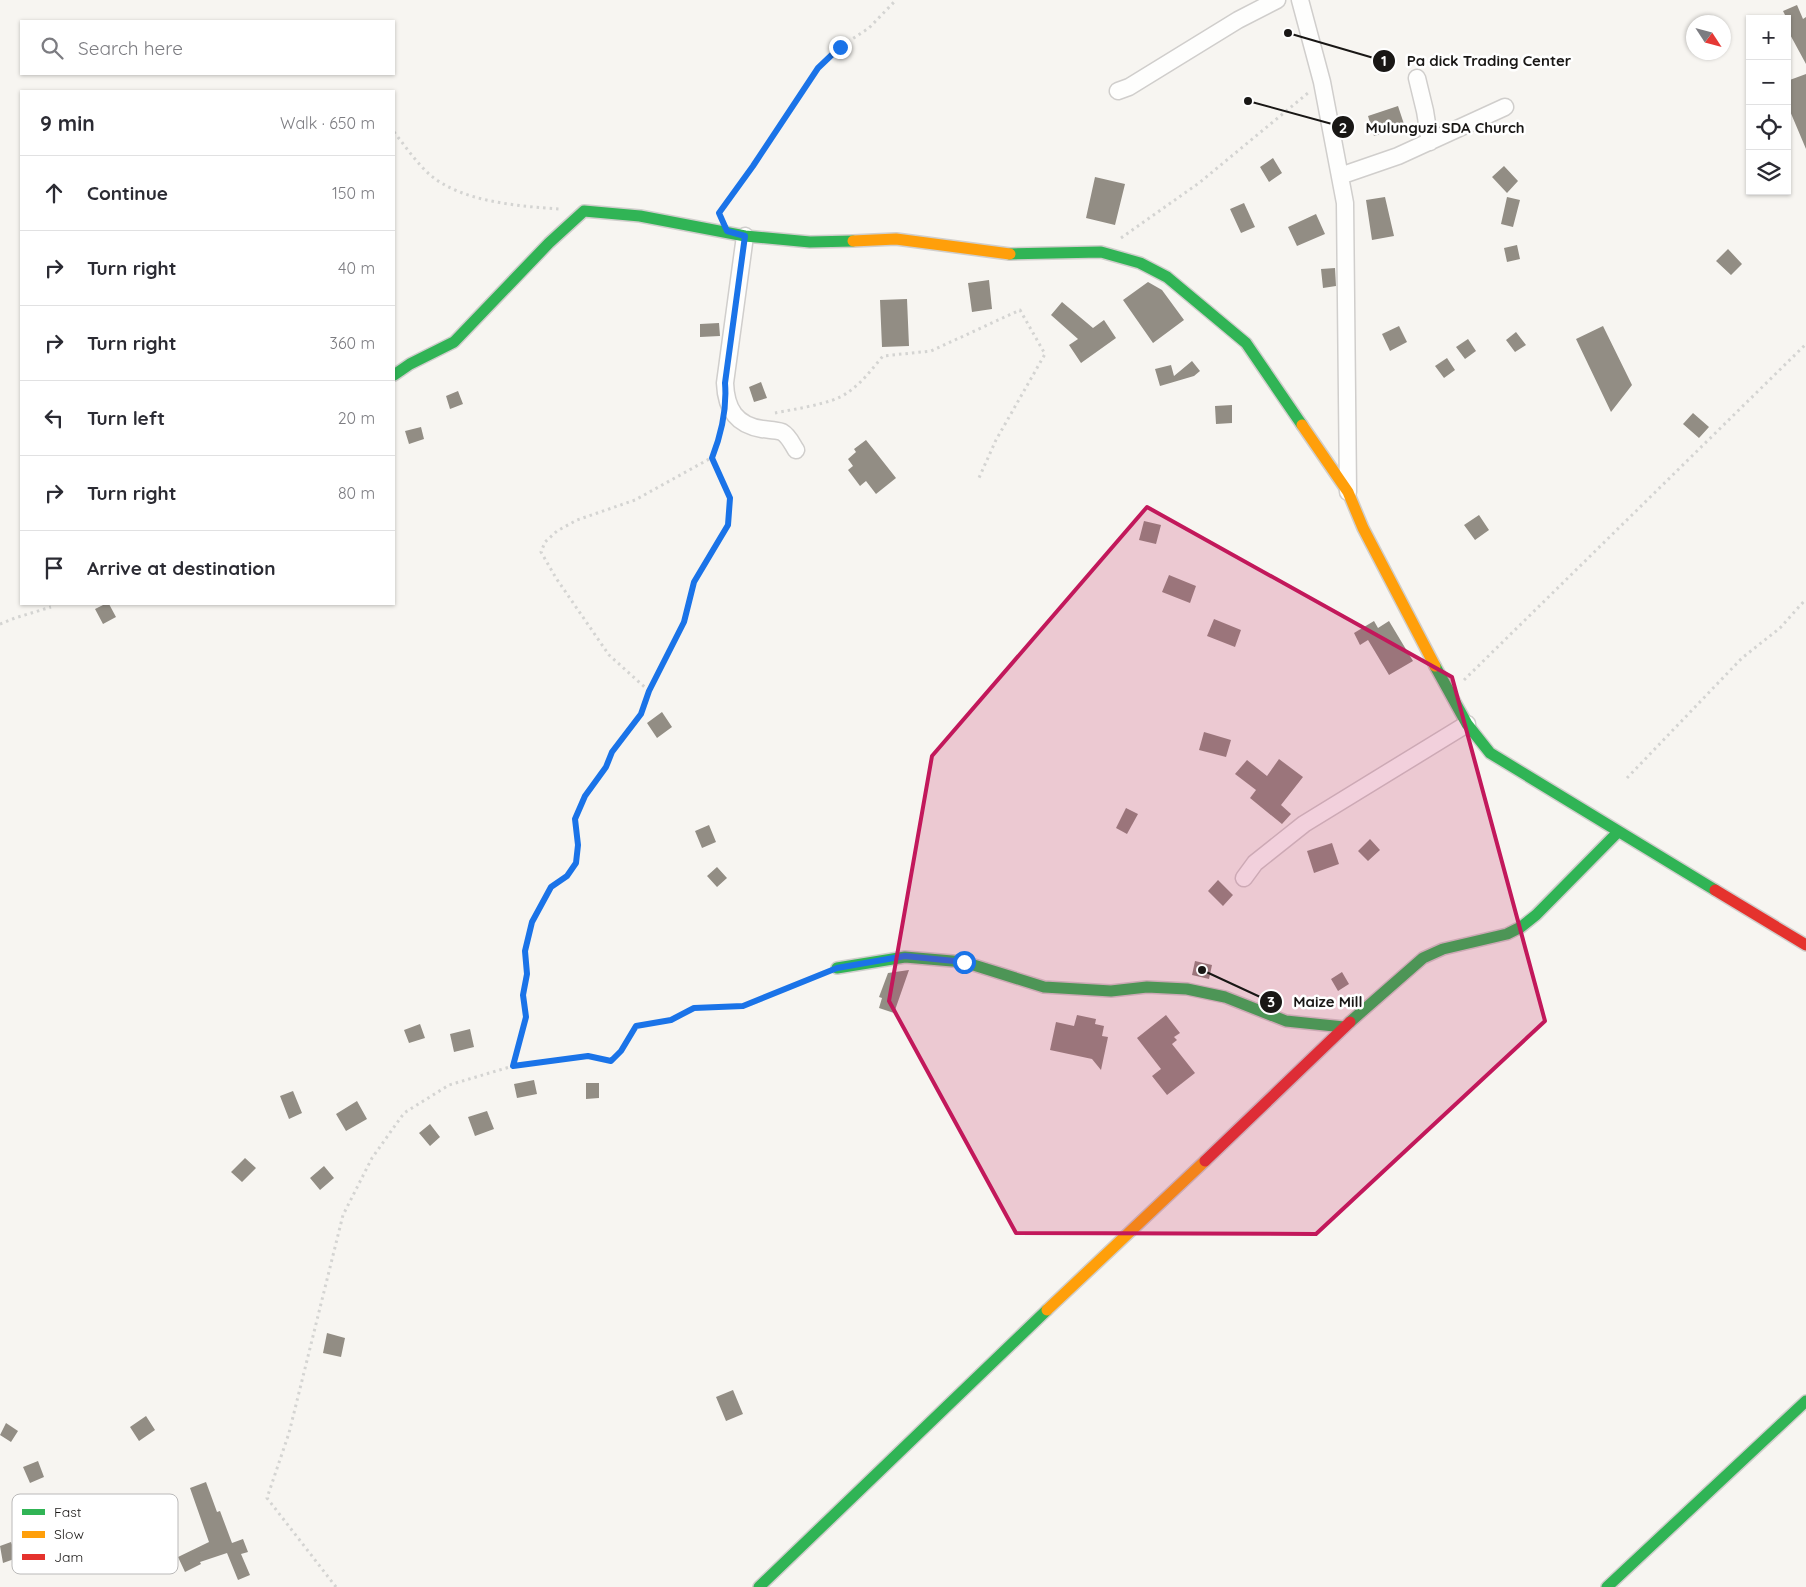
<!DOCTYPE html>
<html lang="en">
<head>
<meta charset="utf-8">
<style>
  body { margin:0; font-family:Quicksand,sans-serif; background:#f7f7f7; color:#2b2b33 }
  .controls { position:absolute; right:15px; top:15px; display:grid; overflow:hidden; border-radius:0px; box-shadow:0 1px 4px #0004 }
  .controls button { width:45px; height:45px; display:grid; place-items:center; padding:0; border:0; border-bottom:1px solid #e1e1e2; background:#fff; color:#2b2b33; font:25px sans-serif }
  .compass { position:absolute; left:1686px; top:15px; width:45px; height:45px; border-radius:50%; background:#fff; box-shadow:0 1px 4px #0004; rotate:126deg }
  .stop { position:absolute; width:15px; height:15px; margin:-11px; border:4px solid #1a73e8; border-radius:50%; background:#fff }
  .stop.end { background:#1a73e8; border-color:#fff; box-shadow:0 1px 5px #0008 }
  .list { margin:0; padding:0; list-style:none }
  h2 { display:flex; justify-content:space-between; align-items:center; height:65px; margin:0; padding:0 20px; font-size:21px }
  h2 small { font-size:16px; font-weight:400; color:#7c7c81 }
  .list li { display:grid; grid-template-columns:32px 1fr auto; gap:15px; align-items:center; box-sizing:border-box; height:75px; padding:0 20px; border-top:1px solid #e1e1e2 }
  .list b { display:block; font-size:19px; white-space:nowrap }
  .list em { font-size:16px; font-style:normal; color:#7c7c81 }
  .icon { flex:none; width:28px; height:28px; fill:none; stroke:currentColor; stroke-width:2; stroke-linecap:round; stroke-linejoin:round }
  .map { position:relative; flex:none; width:1806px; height:1587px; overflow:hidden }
  .search { position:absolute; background:#fff; box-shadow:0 1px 4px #0004; left:20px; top:20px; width:375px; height:55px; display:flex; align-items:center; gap:12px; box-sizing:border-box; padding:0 18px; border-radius:0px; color:#7c7c81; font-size:19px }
  .panel { position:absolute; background:#fff; box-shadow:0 1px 4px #0004; left:20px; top:90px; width:375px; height:515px; border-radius:0px }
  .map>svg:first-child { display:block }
  .building { fill:#928d84 }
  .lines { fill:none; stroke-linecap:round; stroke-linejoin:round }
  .street-casing { stroke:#d0cecc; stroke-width:19 }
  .fast-casing { stroke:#d0cecc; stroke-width:14 }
  .slow-casing { stroke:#d0cecc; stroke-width:14 }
  .jam-casing { stroke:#d0cecc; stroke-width:14 }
  .path { stroke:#d4d4d2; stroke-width:3; stroke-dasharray:2.5 4; stroke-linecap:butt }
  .street { stroke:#fefefd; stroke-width:16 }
  .fast { stroke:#30b455; stroke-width:11 }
  .slow { stroke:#ff9f0a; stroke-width:11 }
  .jam { stroke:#e5322d; stroke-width:11 }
  .route { stroke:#1a73e8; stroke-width:6 }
  .marked { fill:#c2185b; fill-opacity:0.2; stroke:#c2185b; stroke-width:4; stroke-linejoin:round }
  .key { fill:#fff; stroke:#bab9b9; stroke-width:1 }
  .key-label { font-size:14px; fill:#191715 }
  .leader { fill:none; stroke:#191715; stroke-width:2 }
  .callout-dot { fill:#191715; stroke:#fff; stroke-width:2 }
  .mark-label { font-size:15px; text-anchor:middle; font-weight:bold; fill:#fff }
  .callout-label { font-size:15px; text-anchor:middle; font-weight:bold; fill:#191715; stroke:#fff; stroke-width:5; stroke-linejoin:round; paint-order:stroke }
</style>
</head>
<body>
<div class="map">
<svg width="1806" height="1587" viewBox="0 0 1806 1587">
  <rect width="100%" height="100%" fill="#f7f5f1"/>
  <path class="building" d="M1797,5L1803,19L1806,17V64L1787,29V19L1783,11Z
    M1806,74V149L1787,104V81Z
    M1398,106L1405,127L1374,136L1368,116Z
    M1273,158L1282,173L1269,182L1260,167Z
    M1504,166L1518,181L1507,193L1492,177Z
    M1095,177L1125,184L1115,225L1086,218Z
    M1385,197L1394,236L1372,240L1366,200Z
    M1507,197L1520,200L1513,227L1501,224Z
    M1244,203L1255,227L1241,233L1230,209Z
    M1316,214L1325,234L1297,246L1288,227Z
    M1517,245L1520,259L1507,262L1504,248Z
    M1728,249L1742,264L1731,275L1716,261Z
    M1335,268L1336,286L1323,288L1321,269Z
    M989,280L992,309L972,312L968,283Z
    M1148,282L1162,290L1184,320L1153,343L1123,300Z
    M907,299L909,346L882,347L880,300Z
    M1062,302L1093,328L1104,320L1116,338L1081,363L1069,345L1078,339L1051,315Z
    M719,323L720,336L700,337V324Z
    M1399,326L1407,342L1390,351L1382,334Z
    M1603,326L1632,385L1611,412L1576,339Z
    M1516,332L1526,345L1515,352L1506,340Z
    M1468,339L1476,351L1465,359L1456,347Z
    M1447,358L1455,370L1444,378L1435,366Z
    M1192,361L1200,371L1194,376L1160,386L1155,369L1171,365L1174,376Z
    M761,382L767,398L754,402L749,387Z
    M458,391L463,404L450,409L446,396Z
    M1232,405V423L1216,424L1215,406Z
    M1693,413L1709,427L1699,438L1683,424Z
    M421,427L424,439L409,444L405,431Z
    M866,440L896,478L876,494L866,481L860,486L848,470L853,466L848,459L856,452L854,449Z
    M1479,515L1489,530L1475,540L1464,525Z
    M1144,521L1161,525L1156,544L1139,540Z
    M1169,575L1196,586L1190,603L1162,592Z
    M105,604H109L116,617L103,624L95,609Z
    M1214,619L1241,630L1235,647L1207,636Z
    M1374,621L1378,628L1389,621L1413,661L1389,675L1368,640L1360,645L1354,633Z
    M662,712L672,727L657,738L647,723Z
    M1204,732L1231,740L1226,757L1199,750Z
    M1279,759L1303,777L1281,805L1291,814L1282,824L1250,798L1256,790L1235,774L1247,760L1267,776Z
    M1126,808L1138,814L1127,834L1116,828Z
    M709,825L716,842L702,848L695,831Z
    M1370,839L1380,850L1368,861L1358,851Z
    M1332,843L1339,864L1314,873L1307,851Z
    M717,867L727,878L717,887L707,876Z
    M1218,880L1233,895L1223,906L1208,891Z
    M1195,961L1212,965L1209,979L1192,975Z
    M909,970L894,1013L879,1008L882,998L879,997L888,973Z
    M1342,972L1349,984L1338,991L1331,979Z
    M1077,1015L1096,1019L1095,1024L1104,1026L1102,1036L1108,1037L1101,1070L1092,1059L1050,1050L1056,1022L1074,1026Z
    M1166,1015L1180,1033L1174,1037L1177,1040L1172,1044L1195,1073L1167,1095L1152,1076L1161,1069L1137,1038Z
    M420,1024L425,1038L409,1043L404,1030Z
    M470,1029L474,1047L454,1052L450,1034Z
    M534,1080L537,1094L517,1098L514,1084Z
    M586,1083H599V1098L586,1099Z
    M293,1091L302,1113L289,1119L280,1096Z
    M357,1101L367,1119L346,1131L336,1114Z
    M487,1111L494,1129L475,1136L468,1117Z
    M430,1124L440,1137L430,1146L419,1133Z
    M245,1158L256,1168L242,1182L231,1172Z
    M324,1166L334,1178L320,1190L310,1178Z
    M327,1333L345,1338L341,1357L323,1353Z
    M733,1390L743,1414L726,1421L716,1397Z
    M146,1416L155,1430L139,1441L130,1427Z
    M6,1423L18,1431L11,1442L0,1435Z
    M38,1461L44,1477L30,1483L23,1467Z
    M206,1482L217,1512L220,1511L232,1543L243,1539L248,1552L241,1554L250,1575L238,1580L227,1553L200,1562L201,1564L185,1572L178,1557L209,1542L190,1488Z
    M132,1494L142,1518L122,1526L112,1503Z
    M11,1542L17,1558L3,1563L0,1546Z"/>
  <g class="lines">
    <defs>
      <path id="street" d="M1300,0L1322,82L1345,203L1348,492
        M1417,78L1425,111L1430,142
        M1118,91L1129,87L1238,20L1277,0
        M1340,176L1398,156L1505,107
        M745,236L725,383C726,409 736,425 762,429C769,430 776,430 782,432C789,436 792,444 796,450
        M1244,878L1255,863L1304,824L1467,724"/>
      <path id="fast" d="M1010,254L1101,252L1140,263L1167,277L1246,343L1302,425
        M394,375L410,364L454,342L549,243L584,211L640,216L745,236L810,242L853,241
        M1435,666L1467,724L1490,753L1715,890
        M837,968L905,957L964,962L1044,987L1111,991L1147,987L1187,989L1225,997L1286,1021L1344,1027
        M1350,1022L1423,958L1443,949L1507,934L1521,927L1536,915L1618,832
        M759,1587L1047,1310
        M1607,1587L1806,1401"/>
      <path id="slow" d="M853,241L896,239L1010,254
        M1302,425L1348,492L1363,528L1435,666
        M1047,1310L1205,1161"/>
      <path id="jam" d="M1715,890L1806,945
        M1205,1161L1350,1022"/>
    </defs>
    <use href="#street" class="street-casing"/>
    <use href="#fast" class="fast-casing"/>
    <use href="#slow" class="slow-casing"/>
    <use href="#jam" class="jam-casing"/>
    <path class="path" d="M394,132C405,146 416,162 429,174C461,202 518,206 559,209
      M719,212L753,166L818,68L840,47L869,28L896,0
      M1121,238L1199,183L1308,93
      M775,413C794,409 832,404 847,393C862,383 872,369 883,356L931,351L1020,310L1045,354L996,440L978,480
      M0,624L15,618L51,607
      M1464,680L1806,344
      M649,691L609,655L556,578L541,552L545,542L557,531L577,520L635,500L711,458L718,443L721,424
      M1627,778L1742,658L1780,628L1806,599
      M513,1066L526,1017L523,995L527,974L525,951L532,922L551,887L567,876L576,863L578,845L575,819L585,796L606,767L612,752L641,714L649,691L684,622L694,583L729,525L730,498L711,458
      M336,1587L267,1498L289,1433L343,1215L372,1158L404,1113L449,1085L513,1066L589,1056L611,1061L621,1051L636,1026L671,1020L694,1008L743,1006L821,974"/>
    <use href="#street" class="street"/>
    <use href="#fast" class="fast"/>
    <use href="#slow" class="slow"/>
    <use href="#jam" class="jam"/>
  </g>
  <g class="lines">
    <path class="route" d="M840,47L818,68L753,166L719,213L727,231L745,236L725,383C727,408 721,435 712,458L730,498L728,525L694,582L684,622L649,691L641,714L612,752L606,767L585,796L575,819L578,845L576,863L567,876L551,887L532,922L525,951L527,974L523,995L526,1017L513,1066L588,1056L611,1061L621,1051L636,1026L671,1020L694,1008L743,1006L837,968L905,956L964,962"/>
  </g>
  <path class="marked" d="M1147,507L1452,677L1545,1021L1316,1234L1016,1233L889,1001L932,756Z"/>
  <rect x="12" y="1494" width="166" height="80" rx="8" class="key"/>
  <rect x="22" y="1509" width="23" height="6" fill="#30b455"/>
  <rect x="22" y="1531" width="23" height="7" fill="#ff9f0a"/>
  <rect x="22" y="1554" width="23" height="6" fill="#e5322d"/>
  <g class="key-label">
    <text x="54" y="1517">Fast</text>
    <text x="54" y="1539">Slow</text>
    <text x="54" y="1562">Jam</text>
  </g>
  <path class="leader" d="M1288 33L1384 61M1248 101L1343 127M1202 970L1271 1002"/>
  <g class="callout-dot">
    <circle cx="1288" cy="33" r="5"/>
    <circle cx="1248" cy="101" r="5"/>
    <circle cx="1202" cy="970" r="5"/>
    <circle cx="1384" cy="61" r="12"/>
    <circle cx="1343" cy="127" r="12"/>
    <circle cx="1271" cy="1002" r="12"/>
  </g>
  <g class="mark-label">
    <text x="1384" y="66">1</text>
    <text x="1343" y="133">2</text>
    <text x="1271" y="1007">3</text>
  </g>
  <g class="callout-label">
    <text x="1489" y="66">Pa dick Trading Center</text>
    <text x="1445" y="133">Mulunguzi SDA Church</text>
    <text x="1328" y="1007">Maize Mill</text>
  </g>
</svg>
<div class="controls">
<button>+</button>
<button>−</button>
<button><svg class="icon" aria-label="locate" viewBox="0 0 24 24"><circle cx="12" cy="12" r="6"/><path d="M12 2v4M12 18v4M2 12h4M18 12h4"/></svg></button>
<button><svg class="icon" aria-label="layers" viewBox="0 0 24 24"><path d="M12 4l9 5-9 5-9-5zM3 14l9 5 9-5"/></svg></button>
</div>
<svg class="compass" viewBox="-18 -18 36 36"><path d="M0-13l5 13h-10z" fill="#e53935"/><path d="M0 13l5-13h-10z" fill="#7c7c81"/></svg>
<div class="stop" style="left:964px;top:962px"></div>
<div class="stop end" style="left:840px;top:47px"></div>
<div class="search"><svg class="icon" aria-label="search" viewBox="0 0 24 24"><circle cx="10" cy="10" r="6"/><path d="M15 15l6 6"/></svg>Search here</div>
<section class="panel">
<h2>9 min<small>Walk · 650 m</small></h2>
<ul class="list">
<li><svg class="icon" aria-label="ahead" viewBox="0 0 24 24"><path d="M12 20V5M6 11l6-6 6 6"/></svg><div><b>Continue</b></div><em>150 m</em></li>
<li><svg class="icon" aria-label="right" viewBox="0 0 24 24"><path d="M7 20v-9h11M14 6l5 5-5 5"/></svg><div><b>Turn right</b></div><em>40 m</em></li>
<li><svg class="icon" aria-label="right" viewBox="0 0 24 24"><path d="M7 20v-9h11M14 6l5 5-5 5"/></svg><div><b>Turn right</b></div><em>360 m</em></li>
<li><svg class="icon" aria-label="left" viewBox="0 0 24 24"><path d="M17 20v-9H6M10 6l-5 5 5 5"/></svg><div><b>Turn left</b></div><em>20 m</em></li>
<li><svg class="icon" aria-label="right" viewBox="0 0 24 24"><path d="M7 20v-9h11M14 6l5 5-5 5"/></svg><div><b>Turn right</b></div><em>80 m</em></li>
<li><svg class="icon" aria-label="arrive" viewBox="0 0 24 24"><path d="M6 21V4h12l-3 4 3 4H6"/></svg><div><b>Arrive at destination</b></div></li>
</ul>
</section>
</div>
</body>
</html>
